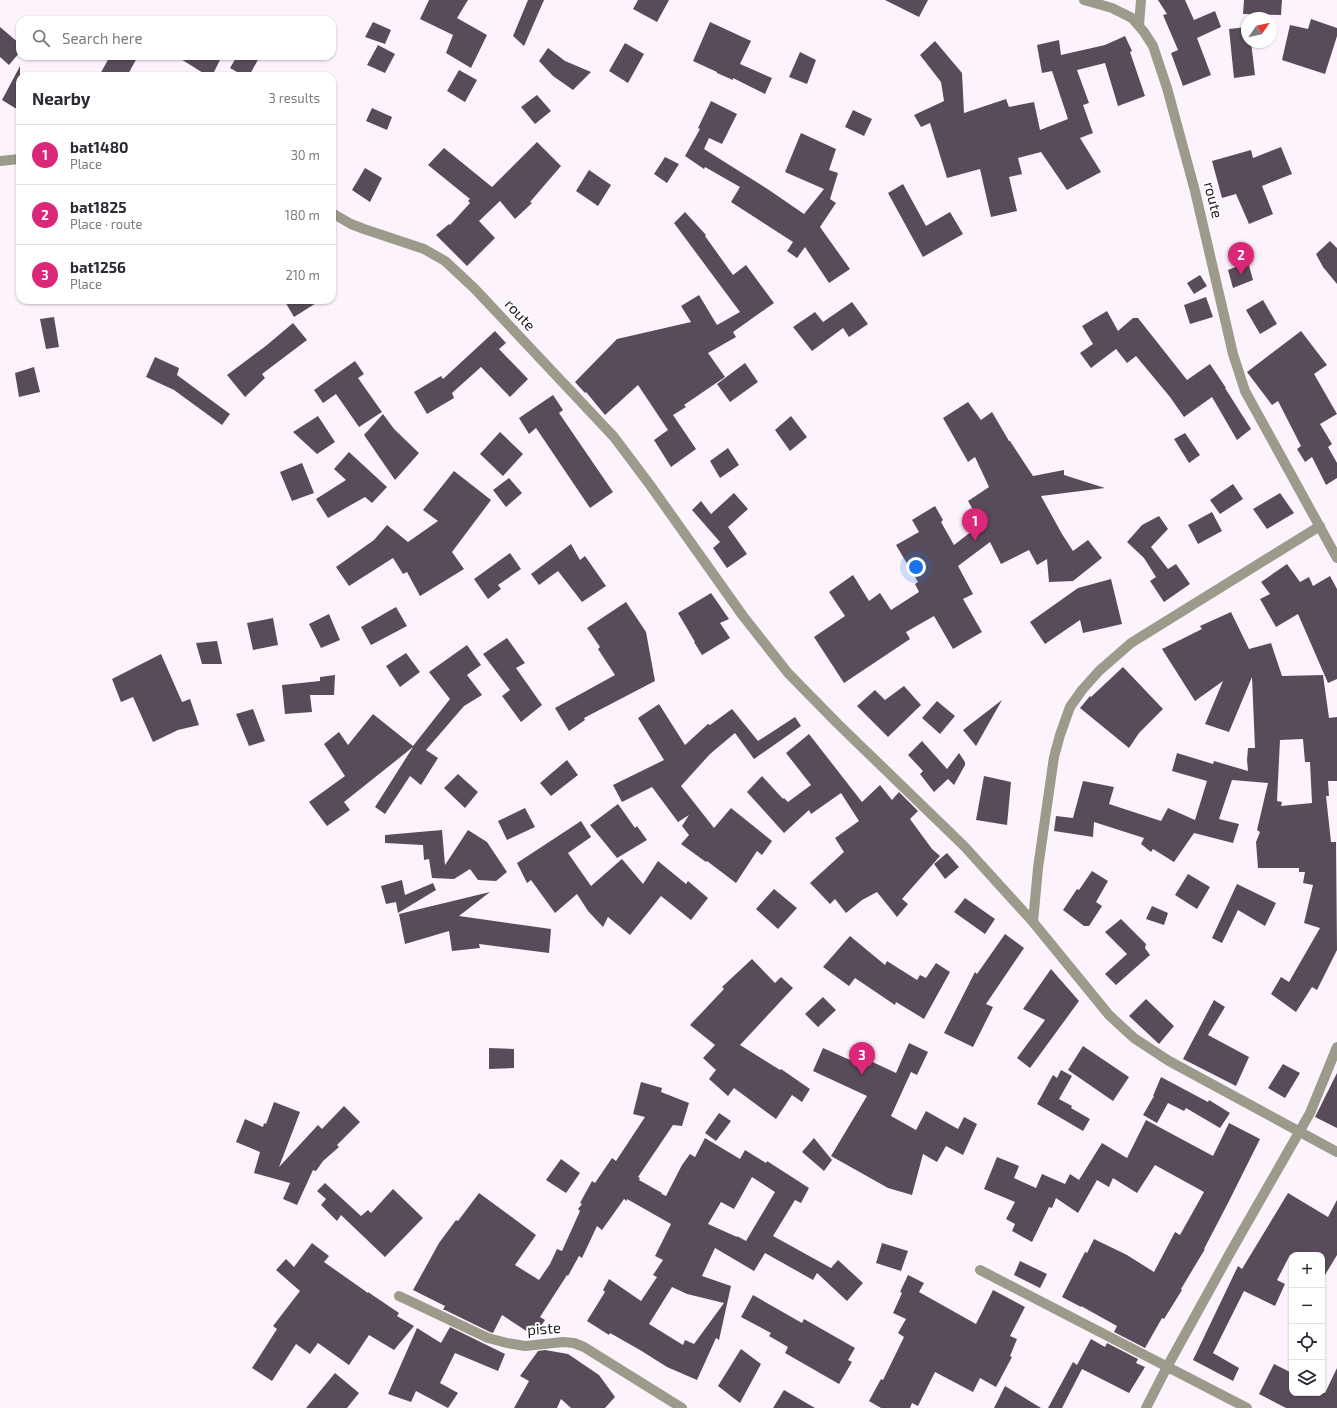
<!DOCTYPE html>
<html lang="en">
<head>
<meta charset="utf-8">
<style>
  body { margin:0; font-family:"Exo 2",sans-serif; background:#f2f2f3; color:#2b2b33 }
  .controls { position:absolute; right:12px; bottom:12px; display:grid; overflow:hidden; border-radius:8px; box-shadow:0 1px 3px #0004 }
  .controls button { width:36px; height:36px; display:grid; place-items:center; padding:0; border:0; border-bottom:1px solid #e1e1e2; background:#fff; color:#2b2b33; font:20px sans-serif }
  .compass { position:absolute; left:1241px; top:12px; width:36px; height:36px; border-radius:50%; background:#fff; box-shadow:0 1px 3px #0004; rotate:56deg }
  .you { position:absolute; left:916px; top:567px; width:14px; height:14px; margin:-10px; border:3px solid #fff; border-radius:50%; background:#1a73e8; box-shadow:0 0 0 6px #1a73e833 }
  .badge { display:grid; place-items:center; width:26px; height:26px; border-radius:50%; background:#db2777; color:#fff; font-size:13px; font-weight:700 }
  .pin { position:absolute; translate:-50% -33px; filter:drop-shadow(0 1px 2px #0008) }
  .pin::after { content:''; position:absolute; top:21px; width:14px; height:12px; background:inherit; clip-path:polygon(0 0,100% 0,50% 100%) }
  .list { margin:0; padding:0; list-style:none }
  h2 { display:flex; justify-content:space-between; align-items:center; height:52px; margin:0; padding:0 16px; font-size:17px }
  h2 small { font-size:13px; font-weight:400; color:#7c7c81 }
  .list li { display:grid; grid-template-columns:26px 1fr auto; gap:12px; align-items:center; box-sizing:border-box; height:60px; padding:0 16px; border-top:1px solid #e1e1e2 }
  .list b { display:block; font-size:15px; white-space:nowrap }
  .list p { margin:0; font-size:13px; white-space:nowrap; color:#7c7c81 }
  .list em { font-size:13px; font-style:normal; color:#7c7c81 }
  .icon { flex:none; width:22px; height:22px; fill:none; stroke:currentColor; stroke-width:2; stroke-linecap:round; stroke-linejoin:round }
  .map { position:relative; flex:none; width:1337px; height:1408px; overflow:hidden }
  .search { position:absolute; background:#fff; box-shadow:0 1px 3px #0004; left:16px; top:16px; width:320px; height:44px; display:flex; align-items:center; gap:10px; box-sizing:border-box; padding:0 14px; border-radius:12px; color:#7c7c81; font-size:15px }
  .panel { position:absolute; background:#fff; box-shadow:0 1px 3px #0004; left:16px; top:72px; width:320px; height:232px; border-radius:12px }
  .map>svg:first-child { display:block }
  .building { fill:#594c5a; fill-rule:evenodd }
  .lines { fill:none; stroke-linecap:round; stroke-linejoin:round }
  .street { stroke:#9b9a8b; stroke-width:10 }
  .labels { text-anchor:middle; stroke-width:4; stroke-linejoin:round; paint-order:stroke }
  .street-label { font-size:15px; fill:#211b21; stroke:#fff }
</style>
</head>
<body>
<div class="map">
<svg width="1337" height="1408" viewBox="0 0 1337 1408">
  <rect width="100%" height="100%" fill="#fdf3fd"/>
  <path class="building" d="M429,0H468L457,18L487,35L471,68L446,53L453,35L420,19Z
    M528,0H544L524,46L513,36Z
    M638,0H669L657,22L633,9Z
    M885,0H928L919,17Z
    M1158,0H1185L1194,20L1215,11L1221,27L1197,38L1211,75L1183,86L1171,53L1178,50L1163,15L1167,14Z
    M1244,0H1282L1281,15L1243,14Z
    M1311,19L1337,28V36L1325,74L1282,60L1290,25L1308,29Z
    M373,22L391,30L385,44L365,37Z
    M710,22L751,41L740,64L772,78L765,94L733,78V80L717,73V72L693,61Z
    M0,27L20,44V52L9,65L0,57Z
    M1247,27V42H1251L1255,75L1234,78L1229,29Z
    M1125,36L1132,51L1130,52L1145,96L1118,106L1105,63L1077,70L1089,103L1083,105L1093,133L1080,138L1101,172L1067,190L1041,152L1018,158L1022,174L1009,177L1017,211L991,217L980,169L947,178L930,123L921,127L914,115L944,101L941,82L920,55L935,41L962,73L964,113L1006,99L1009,107L1034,102L1040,130L1068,119L1052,71L1042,73L1037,45L1059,40L1061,55L1105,45Z
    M625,43L644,54L628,83L609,71Z
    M378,45L395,54L385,73L367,65Z
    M548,48L565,61L591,72L573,90L553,76L539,61Z
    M800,52L816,60L807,84L789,77Z
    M110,56H138L127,76H99Z
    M176,56H222L212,76H208Z
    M237,56H260L249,76H244L230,68Z
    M20,66V111L2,100Z
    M459,70L477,80L465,102L447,91Z
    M537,95L551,111L535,124L521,107Z
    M711,101L737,114L722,144L709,138L704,149L769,190L804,214L824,189L785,172L801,133L836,149L829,170L838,173L830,199L836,203L820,227L850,269L829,283L805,247L797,258L787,251L793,242L731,202L740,187L705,167L704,169L685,156L700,129L698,128Z
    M372,108L392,117L387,130L366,121Z
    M853,110L872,119L864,136L845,127Z
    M537,142L561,166L530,202L532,203L515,219L500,201L479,221L495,238L467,266L436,235L449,224L450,225L470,203L468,201L470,199L428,165L444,148L492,187Z
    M1281,147L1292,174L1262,186L1273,214L1249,224L1236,194L1222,198L1212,161L1251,150L1253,158Z
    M665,157L679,164L667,183L654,174Z
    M365,168L382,178L370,202L352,190Z
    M589,170L611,185L598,206L576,191Z
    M903,184L926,226L950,212L963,234L923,257L888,193Z
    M685,212L706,235L705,236L733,275L746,265L774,303L733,332L736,337L708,353L725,377L684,405L686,407L673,415L696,449L671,467L654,440L668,430L638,385L605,415L586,392L585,393L575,382L617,339L691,322L681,306L699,295L717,325L740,312L674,223Z
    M1330,241L1337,248V284L1323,267L1316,254Z
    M1248,262L1253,280L1233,288L1228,270Z
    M1200,275L1207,286L1194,294L1187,283Z
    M1206,297L1213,317L1190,324L1184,305Z
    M284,300H321L294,317Z
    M1263,300L1277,324L1260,334L1246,310Z
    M852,302L868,324L849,337L843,328L812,351L793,327L815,312L823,322Z
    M1107,311L1118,331L1133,318H1138L1187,380L1210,364L1226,388H1225L1251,429L1237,440L1212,397L1184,417L1170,397L1136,356L1127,363L1116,349L1091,368L1080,353L1093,344L1082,326Z
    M54,317L59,347L46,349L40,319Z
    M293,323L307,340L262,374L265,378L245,397L227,375L267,345Z
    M495,331L506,343L499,349L528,379L510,397L481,367L452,393L454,398L427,414L414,392L441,376L443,379Z
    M1301,331L1327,365L1314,374L1337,414L1320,424L1332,444L1328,447L1337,463V478L1326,485L1312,457L1305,462L1297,449L1301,446L1278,401L1272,405L1247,372Z
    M155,357L179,368L177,375L230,414L222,425L174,390L146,377Z
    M355,361L364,374L358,378L382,412L359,427L336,394L323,403L314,390Z
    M745,363L758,382L730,402L717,384Z
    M34,367L40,392L19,397L15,373Z
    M553,395L563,410L559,413L613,492L590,508L536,428L529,434L519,418Z
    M968,402L981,420L992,412L1009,441H1010L1033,476L1064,470V475L1105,488L1041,496L1062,534L1073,551L1088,540L1102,558L1073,581L1049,582L1047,559L1037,565L1029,550L1001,564L990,542L958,566L973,594L963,599L982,632L953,649L934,616L906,632L910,639L844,683L814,637L845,616L829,592L853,575L869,601L880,593L891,610L919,592L915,584L918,582L896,545L919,532L912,520L935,506L943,520L941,522L954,545L981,524L968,501L989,487L975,457L968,462L943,418Z
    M383,414L394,429L419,453L395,480L364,435Z
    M318,416L335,442L317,454L293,432Z
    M791,416L807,437L790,451L775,430Z
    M500,432L523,454L503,476L480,454Z
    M1185,433L1200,455L1189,463L1174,439Z
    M728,448L739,465L720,478L710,461Z
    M349,452L387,487L372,503L365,497L328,518L316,499L346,480L334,469Z
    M302,463L314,493L292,501L280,472Z
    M454,471L491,500L452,552L464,569L420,596L407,572L403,574L393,558L349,586L336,567L374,540L387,525L408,542L438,521L423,510Z
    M509,478L522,493L506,507L493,490Z
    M1233,484L1243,499L1220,514L1210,500Z
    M734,493L748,509L728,527L747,554L727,568L713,548L720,542L692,510L701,501L711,514Z
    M1280,493L1294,513L1267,529L1253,509Z
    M1212,512L1222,531L1198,544L1188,525Z
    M1159,516L1168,529L1151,547L1168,569L1176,564L1190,584L1164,602L1150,581L1156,577L1144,558L1127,542L1142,525Z
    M571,544L580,560L585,556L606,586L582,602L558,571L539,585L531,574Z
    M510,553L521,569L498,585L501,589L488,599L474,579Z
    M1287,564L1300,582L1309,577L1313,586L1330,576L1337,589V679L1328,683L1298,614L1276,627L1260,599L1270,594L1261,582Z
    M1111,579L1122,624L1083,633L1080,620L1045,644L1030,622L1078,588Z
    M711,593L729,619L720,623L730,638L702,655L694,642H695L678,613Z
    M626,602L646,632L655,681L584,718L585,720L569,731L555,708L615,675L598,649L600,647L587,628Z
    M396,607L407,626L371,645L361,627Z
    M1231,612L1249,649L1271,643L1282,676L1323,675L1329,718L1337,717V781H1328L1329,796H1326L1331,842H1336L1337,950L1317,990L1312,987L1296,1012L1271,994L1281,977L1289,982L1320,928L1304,923L1313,885L1303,883L1305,872H1299V868H1258L1256,842L1260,832L1257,830L1268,783L1232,780L1219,819L1239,824L1233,843L1194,833L1174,862L1153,849L1151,852L1141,844L1144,838L1094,822L1093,837L1054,831L1056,816L1073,818L1083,781L1114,787L1109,804L1161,821L1168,808L1195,820L1207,781L1172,771L1177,753L1213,764L1214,761L1248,771L1247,760L1248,748H1255L1252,677L1229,732L1205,724L1223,681L1195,701L1162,649L1202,629L1200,626ZM1303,739L1305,762H1310L1312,803L1281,806L1282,802L1277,801L1280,740Z
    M329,614L340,640L321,648L309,624Z
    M273,618L278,645L253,650L247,623Z
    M507,638L525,663L516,668L542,705L521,722L502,696L510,690L483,654Z
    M217,641L222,664H202L196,643Z
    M467,645L481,665L467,675L482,695L464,706L426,750L438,758L421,785L410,776L385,814L375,807L413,747L344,802L350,810L327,826L309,802L345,776L324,744L339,732L348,745L373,714L413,746L450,699L429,672Z
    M406,653L420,672L400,687L386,666Z
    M161,654L182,702L190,699L199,725L178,730L153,742L133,697L121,702L112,679Z
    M1123,667L1163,709L1139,733L1129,748L1080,708L1090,696L1091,697Z
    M335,675L334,695H310L312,712L285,714L282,685L320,681V677Z
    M904,686L921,705L888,737L857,706L875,690L885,700Z
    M1002,700L976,746L963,730Z
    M937,701L955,716L940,734L922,718Z
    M659,704L685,745L708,724L710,725L732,709L758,741L795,717L801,726L754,759L735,733L710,754L681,786L714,828L731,808L772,841L762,855L757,851L736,883L707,861L706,862L681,844L689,835L682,826L689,815L678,822L652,787L622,802L613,785L664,760L638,718Z
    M253,709L265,741L249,746L236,714Z
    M809,734L862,802L880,785L892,800L899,792L918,811L910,819L932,849L940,856L902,899L908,904L897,917L877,892L862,900L846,913L835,899L830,904L810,883L844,852L835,838L859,821L841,793L811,814L809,810L784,833L747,792L762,776L783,799L784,798L788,802L811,785L786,753Z
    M922,741L947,769L959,753L965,762V765L954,785L948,779L934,792L920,774L923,771L908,755Z
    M567,760L578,775L551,796L540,783Z
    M458,774L478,792L465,808L444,788Z
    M984,776L1011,782L1007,825L976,820Z
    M618,804L635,828L637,826L647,840L617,858L590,825Z
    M525,808L535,827L507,840L498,821Z
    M581,821L591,837L568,853L591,886L622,859L643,884L658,861L686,884L688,881L708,898L691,920L661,896L630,935L608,917L603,927L588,911L577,894L555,913L531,880L527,883L517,863Z
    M442,830L445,865L468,830L487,842L507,872L496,881L478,880L470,869L454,879L432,878L429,859L424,860L423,845L385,843V835Z
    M947,853L959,867L945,879L934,864Z
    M1092,871L1108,881L1096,902L1102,906L1089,926H1084L1063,910L1077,889L1079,890Z
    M1188,874L1210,887L1197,909L1175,895Z
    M402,880L405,895L433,883L436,890L398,913L396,902L386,904L381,886Z
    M1237,884L1276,903L1265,926L1238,910L1222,943L1212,938Z
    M774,889L797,908L778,929L756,909Z
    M490,892L459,916L551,929L549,953L479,944L480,948L452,951L449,931L405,944L399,914Z
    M965,898L995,919L985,934L954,912Z
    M1152,906L1168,913L1164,925L1146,919Z
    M1121,919L1146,944L1145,948L1150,955L1116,985L1105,974L1127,954L1105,932Z
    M1005,934L1024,948L986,1004L993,1007L973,1047L944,1033L975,972L977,974Z
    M850,936L885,965L887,961L917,980L920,975L926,978L936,963L950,972L924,1019L896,1002L895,1005L855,978L849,986L823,967Z
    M752,959L775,983L781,977L793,988L740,1045L780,1070L781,1069L810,1089L802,1102L792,1095L776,1119L734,1088L728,1096L709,1079L716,1070L703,1058L715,1045L690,1025L724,989L722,987Z
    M1051,969L1079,1001L1030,1068L1017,1058L1045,1020L1023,1009Z
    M823,997L836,1010L818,1027L805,1014Z
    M1146,999L1174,1026L1159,1044L1129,1016Z
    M1214,1000L1225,1007L1208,1035L1249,1057L1236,1086L1183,1059Z
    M909,1043L928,1052L917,1075L911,1072L891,1116L916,1130L926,1111L958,1129L964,1117L977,1124L963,1155L946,1146L937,1162L923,1154L912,1195L888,1188L831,1156L867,1096L813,1071L823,1048L859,1064L862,1057L896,1073Z
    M1083,1046L1129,1077L1113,1101L1068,1070Z
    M489,1048L514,1049V1068L489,1069Z
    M1283,1064L1300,1073L1285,1098L1268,1088Z
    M1061,1070L1072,1076L1059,1099L1072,1106L1071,1108L1090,1119L1083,1131L1037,1104L1053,1075L1057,1078Z
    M1337,1073V1128L1315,1117Z
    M1161,1077L1208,1102L1209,1100L1230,1113L1220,1128L1186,1108L1184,1111L1168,1103L1157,1123L1143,1115L1154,1096H1153Z
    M641,1082L662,1088L661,1092L689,1103L682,1126L673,1125L638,1177L640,1178L639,1180L662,1193L661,1195L662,1194L666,1196L682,1165L690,1154L695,1157L705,1138L740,1159L745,1150L766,1163L767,1161L809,1188L801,1203L795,1200L773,1236L831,1268L838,1260L863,1283L847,1301L817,1273L813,1280L765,1253L754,1271L715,1248L702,1276L731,1286L719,1340L716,1338L697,1380L667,1367L640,1350L610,1333L609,1335L587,1321L605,1292L603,1290L609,1279L641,1301L657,1277L653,1275L663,1260L655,1256L671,1224L627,1199V1201L624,1199L602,1230L597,1226L582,1258L579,1256L568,1276L567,1275L540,1317L545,1320L534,1336L502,1315L493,1333L490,1332L445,1310H443L445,1306L413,1290L439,1243L456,1220L458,1221L479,1193L536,1235L515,1265L539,1280L550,1264L557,1249L562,1251L580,1211L578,1209L582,1204L580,1203L592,1181L595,1183L612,1158L616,1161L645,1117L633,1114ZM752,1177L775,1192L746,1241L737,1236V1237L708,1224L721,1202L734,1209ZM672,1287L687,1294L724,1303L694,1344L685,1340L683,1345L649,1324Z
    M274,1102L300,1112L279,1167L318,1125L322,1129L344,1106L360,1122L337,1145L339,1147L323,1161L316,1171L313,1170L297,1205L283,1199L290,1183L254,1173L260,1152L236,1142L245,1119L263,1127L264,1123L266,1124Z
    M719,1113L731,1121L716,1141L705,1133Z
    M1146,1120L1213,1156L1229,1123L1260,1139L1228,1203L1204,1249H1205L1181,1289L1182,1290L1164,1319L1162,1318L1145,1348L1114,1332L1117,1326L1081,1306V1307L1062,1297L1085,1252L1087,1253L1094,1239L1127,1255L1154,1272L1175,1232L1180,1235L1204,1192L1155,1165L1137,1193L1113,1178L1109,1187L1097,1180L1078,1213L1056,1198L1052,1208L1049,1207L1032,1242L1012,1231L1015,1224L1006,1219L1015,1202L984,1189L997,1157L1019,1166L1014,1178L1036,1188L1042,1174L1065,1184L1070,1174L1079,1180L1102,1143L1127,1158Z
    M814,1138L832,1160L824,1171L802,1152Z
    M561,1159L580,1173L566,1193L546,1180Z
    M325,1183L361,1216L368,1210L371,1213L393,1189L423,1218L385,1257L341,1215L337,1221L321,1205L326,1199L317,1191Z
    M1288,1193L1328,1217L1337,1200V1255L1322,1280V1255H1290L1277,1280L1285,1284L1275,1306L1244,1291L1213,1353L1239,1368L1233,1381L1193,1360L1238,1266L1242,1269Z
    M312,1243L329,1256L324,1262L368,1293V1292L399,1313L397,1316L414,1326L394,1350L369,1335L349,1365L318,1343L310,1354L296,1344L272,1381L252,1368L277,1329L273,1326L300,1291L276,1270L286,1259L294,1267Z
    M882,1243L908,1251L901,1271L876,1263Z
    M1020,1261L1047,1274L1040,1288L1014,1275Z
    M908,1275L924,1283L919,1292L976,1324L993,1290L1025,1307L1010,1336L1017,1339L1010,1356L1012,1357L996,1387L980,1378L973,1392L935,1372L918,1406L912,1403L910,1408H881L869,1401L881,1379L883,1380L904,1337L898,1333L906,1319L893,1313L902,1293L900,1292Z
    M753,1295L802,1323L804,1319L855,1348L848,1360L852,1362L839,1384L785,1353L788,1347L769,1336L771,1333L741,1317Z
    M450,1327L505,1354L498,1371L455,1353L440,1383L458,1393L448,1408L416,1391L411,1402L388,1394L417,1328L441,1343Z
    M1091,1339L1105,1347L1107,1343L1138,1359L1136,1363L1145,1367L1129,1393L1082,1369L1062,1408H1048L1073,1362L1077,1365Z
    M741,1349L761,1364L740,1403L718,1386Z
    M545,1350L568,1354L599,1375L615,1397L605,1408H571L561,1399L557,1408H514L529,1381L520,1376L538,1351Z
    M1274,1364L1292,1373V1393H1325L1337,1368V1408H1286L1259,1394Z
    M335,1373L359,1393L347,1408H306Z
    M1005,1386L1041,1408H994Z
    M784,1390L815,1408H773Z"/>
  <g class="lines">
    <path class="street" d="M1084,0L1112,8L1132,18L1144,32L1153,46L1167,88L1195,191L1233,354L1245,391L1337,558
      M1139,25L1141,0
      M0,161L20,159
      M332,213L351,224L364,229L424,249L445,261L474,288L614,437L650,485L743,616L788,673L838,724L964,846L1033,922L1109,1015L1134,1038L1169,1061L1337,1152
      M1033,922L1038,868L1054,757L1060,735L1070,707L1082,690L1099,671L1131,643L1320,526
      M980,1270L1247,1408
      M399,1296L488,1338L507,1343L525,1346L563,1342L574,1343L584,1347L682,1408
      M1146,1408L1167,1367L1230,1253L1310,1113L1337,1047"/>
  </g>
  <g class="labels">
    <g class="street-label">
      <text transform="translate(1213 200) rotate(76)" y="5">route</text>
      <text transform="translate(520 315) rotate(47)" y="5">route</text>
      <text transform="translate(544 1329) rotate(-4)" y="5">piste</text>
    </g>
  </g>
</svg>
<div class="controls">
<button>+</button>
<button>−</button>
<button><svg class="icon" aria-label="locate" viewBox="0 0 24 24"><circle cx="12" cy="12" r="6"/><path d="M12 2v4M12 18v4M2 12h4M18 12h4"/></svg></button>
<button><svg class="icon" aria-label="layers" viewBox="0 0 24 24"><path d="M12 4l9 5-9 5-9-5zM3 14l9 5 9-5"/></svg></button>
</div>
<svg class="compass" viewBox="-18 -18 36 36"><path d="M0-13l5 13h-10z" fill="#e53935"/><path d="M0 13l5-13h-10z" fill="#7c7c81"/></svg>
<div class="you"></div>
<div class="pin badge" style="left:975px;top:541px">1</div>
<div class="pin badge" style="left:1241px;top:275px">2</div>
<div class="pin badge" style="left:862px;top:1075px">3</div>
<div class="search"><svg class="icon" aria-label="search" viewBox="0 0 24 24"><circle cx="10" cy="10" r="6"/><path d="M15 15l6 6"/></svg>Search here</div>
<section class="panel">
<h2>Nearby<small>3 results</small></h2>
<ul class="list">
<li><span class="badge">1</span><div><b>bat1480</b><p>Place</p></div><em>30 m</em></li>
<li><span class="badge">2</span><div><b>bat1825</b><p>Place · route</p></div><em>180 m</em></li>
<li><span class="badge">3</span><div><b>bat1256</b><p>Place</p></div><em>210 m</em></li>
</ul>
</section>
</div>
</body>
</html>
